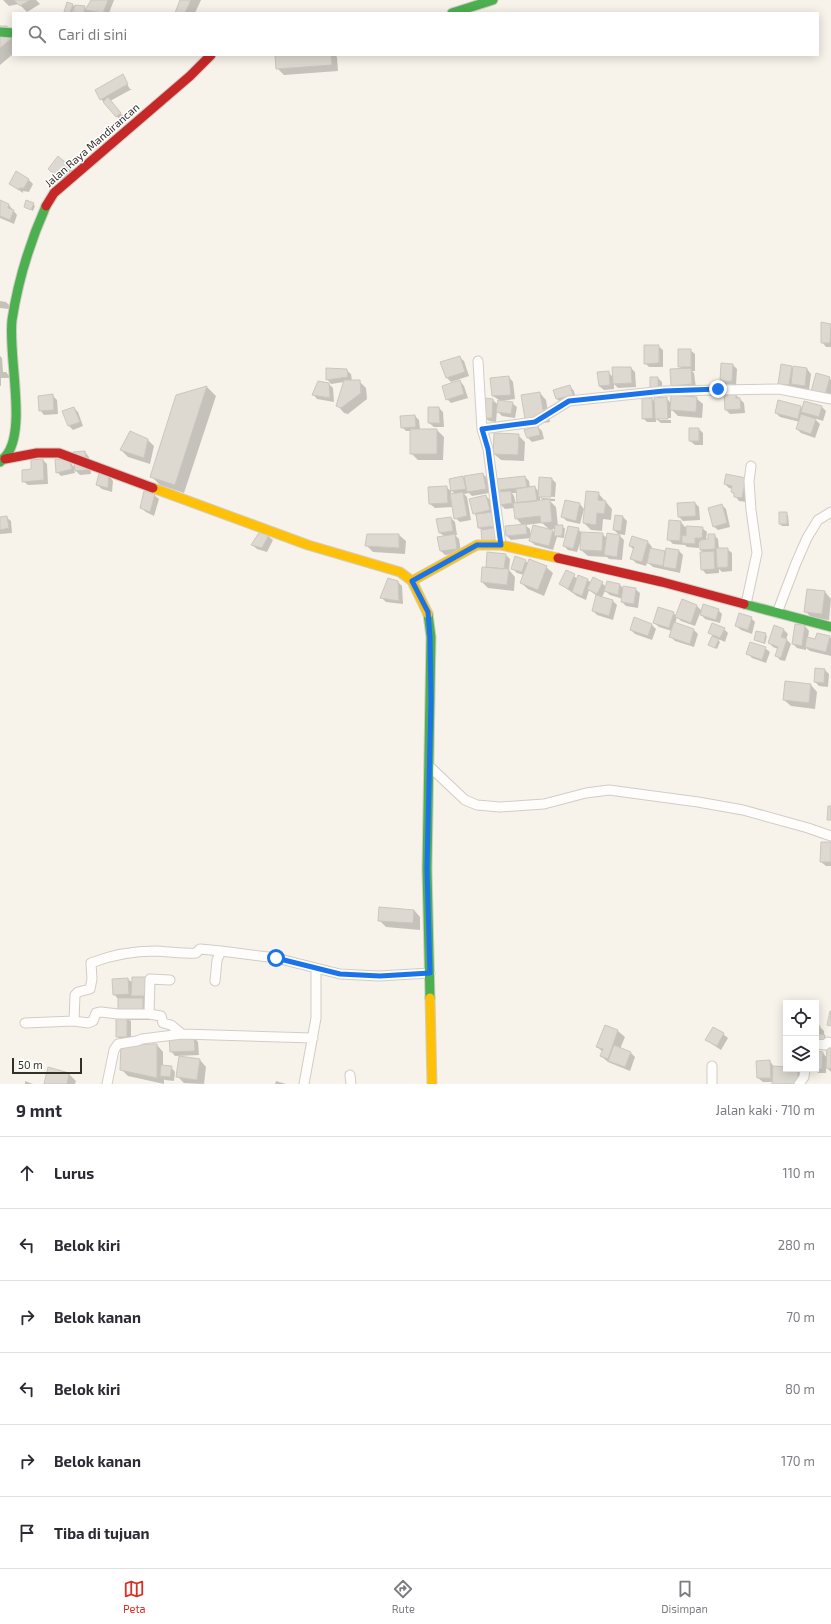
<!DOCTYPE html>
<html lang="id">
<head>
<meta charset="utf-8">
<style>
  body { margin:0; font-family:"Exo 2",sans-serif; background:#f7f7f7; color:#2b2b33 }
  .controls { position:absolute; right:12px; bottom:12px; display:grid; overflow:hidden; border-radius:0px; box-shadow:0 2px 10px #0003 }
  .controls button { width:36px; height:36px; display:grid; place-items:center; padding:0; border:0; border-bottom:1px solid #e1e1e2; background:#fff; color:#2b2b33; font:20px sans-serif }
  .scale { position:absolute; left:12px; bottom:10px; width:70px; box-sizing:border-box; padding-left:4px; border:2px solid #343028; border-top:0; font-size:11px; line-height:14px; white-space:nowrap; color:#343028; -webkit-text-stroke:3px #fff; paint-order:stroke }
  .stop { position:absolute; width:12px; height:12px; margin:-9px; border:3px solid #1a73e8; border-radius:50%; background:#fff }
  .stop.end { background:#1a73e8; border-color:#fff; box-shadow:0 1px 4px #0008 }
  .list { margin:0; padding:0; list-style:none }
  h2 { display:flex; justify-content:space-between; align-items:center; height:52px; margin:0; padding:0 16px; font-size:17px }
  h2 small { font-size:13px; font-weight:400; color:#7c7c81 }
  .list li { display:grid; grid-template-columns:26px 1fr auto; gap:12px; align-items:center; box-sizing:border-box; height:72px; padding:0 16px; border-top:1px solid #e1e1e2 }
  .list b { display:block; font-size:15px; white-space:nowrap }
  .list em { font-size:13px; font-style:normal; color:#7c7c81 }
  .icon { flex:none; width:22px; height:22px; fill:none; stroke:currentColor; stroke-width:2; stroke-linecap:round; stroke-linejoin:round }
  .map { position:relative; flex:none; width:831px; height:1084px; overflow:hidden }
  .search { position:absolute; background:#fff; box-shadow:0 2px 10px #0003; left:12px; right:12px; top:12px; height:44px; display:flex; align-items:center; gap:10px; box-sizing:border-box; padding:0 14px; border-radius:0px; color:#7c7c81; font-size:15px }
  .sheet { height:484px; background:#fff }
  nav { display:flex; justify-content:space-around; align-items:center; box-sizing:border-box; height:56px; border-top:1px solid #e1e1e2; background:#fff; font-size:11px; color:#7c7c81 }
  nav a { display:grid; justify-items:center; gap:2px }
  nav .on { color:#d93025 }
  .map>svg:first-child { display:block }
  .shadow { fill:#0003; fill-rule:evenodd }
  .building { fill:#ddd9d1; stroke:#cbc7bf }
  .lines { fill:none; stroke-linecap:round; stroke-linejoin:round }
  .street-casing { stroke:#d1cdc5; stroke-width:11 }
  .fast-casing { stroke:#d1cdc5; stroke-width:11 }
  .slow-casing { stroke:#d1cdc5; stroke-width:11 }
  .jam-casing { stroke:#d1cdc5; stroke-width:11 }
  .street { stroke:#fefdfc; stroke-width:9 }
  .fast { stroke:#4caf50; stroke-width:9 }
  .slow { stroke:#ffc107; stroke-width:9 }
  .jam { stroke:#c62828; stroke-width:9 }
  .route { stroke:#1a73e8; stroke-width:5 }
  .labels { text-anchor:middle; stroke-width:3; stroke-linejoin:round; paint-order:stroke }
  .street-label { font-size:11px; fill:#343028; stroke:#fff }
</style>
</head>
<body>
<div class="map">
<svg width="831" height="1084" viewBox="0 0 831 1084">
  <rect width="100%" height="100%" fill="#f7f3ea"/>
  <path class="shadow" d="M3,0H36L40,4L27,12L19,4L9,6Z
    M92,0H114L109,13H74L75,8H74L72,13L65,12L72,4L75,7V6L87,9Z
    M181,0H201L195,13H176Z
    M0,27L13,33V54L0,65Z
    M276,55H335L337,57L338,71L284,75L277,68Z
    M123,75L126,79H124L130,89H132L110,101L124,117L120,120L101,99Z
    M70,167L75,171L65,183L53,173Z
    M16,173L29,180L33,184L29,192L23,191V193L10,184Z
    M0,201L9,205L17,215L14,224L0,218Z
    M33,204L35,206L33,211L25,206Z
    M0,301L6,302L10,306L9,309L0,308Z
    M822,324L831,325V347H826L822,342Z
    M658,346L663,350V367H649L645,363Z
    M690,350L695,354V371H692L694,373L696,388L677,389L672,385L682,369L679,366Z
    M0,356L2,358L3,372H6L11,378H1V386H0Z
    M459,357L464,361L469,376L451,382L447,378Z
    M733,365L737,369L736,385L725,384L721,380Z
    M791,367L794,369V368L807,369L811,374L809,390L796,388L793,386V389L784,388L780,384Z
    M631,368L635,372L636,387L618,388L614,384V389L604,390L599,386L608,372L613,377Z
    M346,370L351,374L352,381H359L366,388L367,399L348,414L344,413L338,406L344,382L331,384L327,379Z
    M509,377L513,382L515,399L499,401L512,403L517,407L515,418L502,416L497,411L496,422L489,421L484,417L493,400L498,405L499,400L493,396Z
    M658,378L662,382V393H655Z
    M829,378L831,380V397L816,396Z
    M460,381L464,386L468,398L451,403L447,399Z
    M318,382L330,384H329L333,388L334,402L317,399L313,394Z
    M570,386L574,391L576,399L561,403L557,399Z
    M207,387L216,396L184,493L160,485L151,476L177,395Z
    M540,393L546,400L550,422L533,425Z
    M735,394L744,403L745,413L730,414L726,410Z
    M53,396L57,400L58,414L44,415L40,410Z
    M666,398L671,403L696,398L703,404L702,418L678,416L671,409V418H659V420H671V423H661L656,419V422H647L643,418L652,399L656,403Z
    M800,406L803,409L822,407L826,411L823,421L814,418L820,424L815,438L801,433L797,429L800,422L780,417L776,413Z
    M74,408L78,412L83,426L73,430L69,426L63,412Z
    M439,408L443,412L444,427H434L429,423Z
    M415,416L419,420L420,430H437L444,437L443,460H418L411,453V431H406L402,427Z
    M538,427L542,431L544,439L532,442L528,438Z
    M699,429L703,433V445H695L690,441Z
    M518,435L525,442L524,461L501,460L494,454Z
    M147,439L154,446L150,464L128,457L121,450Z
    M85,452L89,457L91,474L80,475L74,469L75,473L61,476L57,472L69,461L75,468Z
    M43,460L47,464L48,484L28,485L23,481Z
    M483,474L487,478L489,493L472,496L469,493L464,494L467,497L471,520L460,522L455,518L453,507L435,508L430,504L446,487L451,491V495L455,494L452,491L450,479Z
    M109,476L113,481L112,492L102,489L97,485Z
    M525,477L529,481L530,488L535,487L539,492L552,479L556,483L555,497L542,496V498L555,499V501H550L556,507L558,526L565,528L564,538L557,537L553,550L535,545L530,541L553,531L556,534V529H549L542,523L525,525L530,529L531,538L511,540L507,536L522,525L516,518L514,508L505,509L501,505L502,493L499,490L498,480ZM512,493H517L518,504H516L514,496ZM540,497L544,501H540Z
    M746,479L747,502L739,501L732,492L733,489L729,488L725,484Z
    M598,493L612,509L611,520L603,519L602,531L591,530L584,523Z
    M154,495L159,499L154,516L146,512L141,508Z
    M486,496L490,500L496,530L483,531L479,528L477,517L474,513Z
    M566,501L580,504L584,509L580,524L567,521L562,517Z
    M695,503L699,507L700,520L683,521L679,517L678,504Z
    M722,505L726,509L730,527L718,530L713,526Z
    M786,513L788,515L789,526H782L780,524Z
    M6,517L11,521L12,533L0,534V518Z
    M623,517L627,521L625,535L618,534L624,540L622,560L609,559L607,557L588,556L581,550V540L577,552L568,550L564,546L578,529L582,533L602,534L607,538L620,536L614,530Z
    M451,518L455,522L457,535H455L459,539L461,553L445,555L441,551L444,536L440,533Z
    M670,521L681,522L685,527L702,528L707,532L706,540L714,535L718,539L719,549H727L732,553V571L722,572L719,569V573L706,574L702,569L704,553L701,550V542H699V548L687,547L685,545L673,544L668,539Z
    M399,535L406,541L405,554L373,552L366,545Z
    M268,536L273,540L267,552L257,549L252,545Z
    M648,542L652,547L651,549L666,552L667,549L679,551L683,555L680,573L653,567L647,562L646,566L636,563L631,558L634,550L630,546Z
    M506,555L510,559L509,570L515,577L514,591L488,588L482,582L488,568L487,567Z
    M525,561L528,563L546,567L553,573L544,596L528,589L521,583L524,575L517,573L512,568Z
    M566,571L578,579L588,580L591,583H602L606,587L620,585L624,589H635L640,593L638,608L626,606L622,602L623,599L610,595L605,591L602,597L613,601L617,605L613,620L597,615L593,611L597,596L589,590L586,600L577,596L560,584Z
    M398,582L402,586L403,604L386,602L381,597Z
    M825,592L831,599L829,620L812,618L805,611Z
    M682,601L697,606L702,611L718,610L722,614L720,623L705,619L700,613L695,626L681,621L677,617L675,624L694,630L698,634L694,647L675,641L670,636L672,631L659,627L654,623L673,613L677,616Z
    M751,618L755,622L752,634L741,630L736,626Z
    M652,625L656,629L652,640L635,634L631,630Z
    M805,626L809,631L808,638L816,640L829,637L831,638V656L810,651L806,648V650L797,648L793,644Z
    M724,629L728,633L725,642L716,638L720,642L717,649L711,646L709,644L713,636L709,632Z
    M784,630L788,634L786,639L791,644L785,661L780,660L776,655L778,649L773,647L769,643Z
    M765,634L767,636L765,644L755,640Z
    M765,648L770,652L766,663L752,658L748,654Z
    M825,670L829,674L828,687L819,686L815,682Z
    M811,685L817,692L815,709L791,706L784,700Z
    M831,843V866H826L821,862Z
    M414,910L420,917V930L386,927L379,920Z
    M128,979L152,1000H144L150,1005V1020H129L131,1021V1040H121L117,1036L123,1017L118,999L114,994Z
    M605,1026L618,1031L625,1037L620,1049L631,1053L635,1057L630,1071L608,1062L601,1056L603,1052L597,1047Z
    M816,1026L820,1027L824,1031V1036L829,1040L831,1047V1072L826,1067V1073H818L814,1069H816V1052L823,1053L827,1058L828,1047L816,1046Z
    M723,1034L728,1038L721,1050L706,1040Z
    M194,1037L198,1042L199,1055L175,1056L171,1051Z
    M157,1045L163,1052V1067H171L175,1072L174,1081L165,1080L164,1079V1084L128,1076L121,1069Z
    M200,1060L206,1067L204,1084L184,1083L177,1076Z
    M770,1061L774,1067L798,1070L805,1076L804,1084H773V1082H763L758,1078Z
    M49,1068L69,1074L76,1081L75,1084H45Z
    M25,1081L33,1084H25Z
    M276,1081L286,1084H275Z"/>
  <path class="building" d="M14,0H30L20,6Z
    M91,0H108L103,13L85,10Z
    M180,0H191L185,13H175Z
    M67,2L73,4L70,13L64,12Z
    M75,5L85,6L84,13H73Z
    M0,26H7L11,39L0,48Z
    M275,55H331L332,65L276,69Z
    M123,74L128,84L100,100L95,90Z
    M108,97L121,113L116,117L103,102Z
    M58,156L71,167L60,179L48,169Z
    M16,171L29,179L24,188H19V190L9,184Z
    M0,200L9,204L8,208L14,210L10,220L0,216Z
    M26,200L34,203L31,210L24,207Z
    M821,322L831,324L830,343H821Z
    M644,345H659V363L644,364Z
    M678,349H691V367H678Z
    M460,356L465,372L446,378L440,362Z
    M721,363L733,364L732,381H720Z
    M781,364L792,366L789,385L778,384Z
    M793,366L807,368L805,386L791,384Z
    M612,367H631L632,383L613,384Z
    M326,368L347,369L348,377L326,380Z
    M691,368L692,384L671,386L670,369Z
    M609,371L610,385L599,386L597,372Z
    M816,373L830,377L825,395L811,392Z
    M509,376L511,395L492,396L490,378Z
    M650,377H658V390H650Z
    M344,380H360L361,393L341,408L336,406Z
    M460,380L464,394L446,400L442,386Z
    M318,381L329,383L330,398L312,395Z
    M570,385L573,395L556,399L553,390Z
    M207,386L175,485L150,477L176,395Z
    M540,392L544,416L525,419L521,395Z
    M736,393V398H740L741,409L725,410L724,394Z
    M53,394L54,410L39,411L38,396Z
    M671,395L697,397L696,412L670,410Z
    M667,397L668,419H655L654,398Z
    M484,398L493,399L492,418H483Z
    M642,398H652L653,418L642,419Z
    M498,400L513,402L511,414L496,412Z
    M778,400L801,406L798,419L775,413Z
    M804,401L822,406L819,417L801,412Z
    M74,407L80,422L68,426L62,411Z
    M428,407H439L440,423H428Z
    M801,414L816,419L811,434L796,429Z
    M415,415L416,427L401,428L400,416Z
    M538,426L540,435L527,438L524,430Z
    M689,428H699V441H689Z
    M410,429H437V454H410Z
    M130,431L148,439L144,458L120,450Z
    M494,433L519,434L518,455L493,454Z
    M85,451L87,470L75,471L73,452Z
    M43,459L44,480L22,482V470L31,469V460Z
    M55,459L69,460L72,469L56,473Z
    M100,470L109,475L108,488L96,485Z
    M483,473L486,489L467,492L464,476Z
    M726,474L746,478L742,498L734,497V493L731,492L732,486L724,484Z
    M463,476L466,489L451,491L449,479Z
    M525,476L527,487L498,490L497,479Z
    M539,477L552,478L551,497H538Z
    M447,486L448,503L429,504L428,487Z
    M535,486L537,501L517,503L516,489Z
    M144,491L155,494L150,512L140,508Z
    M511,491L512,503L500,505L498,492Z
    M586,491L599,492L598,500L606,501L604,514L597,513L596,525L583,523Z
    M463,492L467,516L454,519L450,494Z
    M486,495L490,510L473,514L469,499Z
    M550,499L552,522L541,523L540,516L515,519L513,503Z
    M565,500L580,503L576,521L561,517Z
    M695,502L696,516L678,517L677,503Z
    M722,504L727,523L713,527L708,508Z
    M493,512L495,526L478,528L476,514Z
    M779,512H787V524H779Z
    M615,515L623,516L621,531L613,530Z
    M7,516L9,528L0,530V517Z
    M451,517L453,531L439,533L436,519Z
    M669,520L681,521L680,541L667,540Z
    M526,524L527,534L506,536L505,526Z
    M533,525L553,530L549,546L529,541Z
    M555,525H563L562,536H554Z
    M568,526L579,528L573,549L563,546Z
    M686,526L703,527L702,538H695V544L682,543V535L686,536Z
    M495,528L496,540L482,541L481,530Z
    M260,531L269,535L262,548L251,545Z
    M581,532L603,533L602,551L580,550Z
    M607,533L620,535L617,557L604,555Z
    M367,534H399V548L365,546Z
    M455,534L457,549L440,551L437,537Z
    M708,534H715V549L700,550V540L708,539Z
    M632,536L648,541L642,562L630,559L634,547L629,546Z
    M650,548L665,551L663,566L647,563Z
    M666,548L679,550L676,569L663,567Z
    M716,548H728V567L717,568Z
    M714,551L715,569L701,570L700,552Z
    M487,552L506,554L504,569L486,567Z
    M515,556L526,560L522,572L511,569Z
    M529,559L547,566L538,590L520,583Z
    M482,567L509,569L507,585L481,582Z
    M566,570L575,574L568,589L559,584Z
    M578,575L588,579L582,596L572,592Z
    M593,577L603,582L597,594L587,589Z
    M388,578L398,581L399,601L380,598Z
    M607,581L620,584L618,595L604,591Z
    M623,586L636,588L634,604L621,602Z
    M807,589L825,591L822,614L804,612Z
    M596,595L613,600L609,616L592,611Z
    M682,599L697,605L691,623L675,617Z
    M703,604L719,609L716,620L700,615Z
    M658,607L674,612L669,628L653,623Z
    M739,613L752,617L748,630L735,626Z
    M634,617L652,624L648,636L630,630Z
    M674,622L694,629L690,644L669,637Z
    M712,623L725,628L720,638L708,633Z
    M795,624L805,625L802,646L792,644Z
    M774,625L784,629L781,637L787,639L781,658L775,656L778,647L768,643Z
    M756,631L766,633L764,643L754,640Z
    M817,633L830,636L826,652L805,647L807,637L815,639Z
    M712,636L719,639L715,648L708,645Z
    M750,642L766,647L762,660L746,654Z
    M815,668L825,669L824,683L814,682Z
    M785,681L811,684L809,703L783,700Z
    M828,806H831V820H827Z
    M821,842H831V862H820Z
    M379,907L414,910L413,923L378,921Z
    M132,977H149L148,996H131Z
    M128,978L129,994L113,995L112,979Z
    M118,998H143V1013H118Z
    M830,1011H831V1026L827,1025Z
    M116,1016H127V1037H116Z
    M605,1025L618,1030L608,1059L600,1056L603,1049L596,1047Z
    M816,1025L820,1026L819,1034L825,1035L824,1043L816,1042Z
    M713,1027L724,1033L717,1046L705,1040Z
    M194,1036L195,1051L170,1052L169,1037Z
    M121,1044H157V1078L120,1070Z
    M614,1045L631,1052L625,1067L608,1061Z
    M827,1045L831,1046V1069L826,1068Z
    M816,1051L823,1052L822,1069H812H816Z
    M179,1056L200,1059L197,1080L176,1077Z
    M770,1060L771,1078H757L756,1061Z
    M161,1065L172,1066L170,1077L160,1076Z
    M773,1066L786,1067V1069H798L797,1084H772Z
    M48,1067L69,1073L67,1084H44Z"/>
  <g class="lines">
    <defs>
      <path id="street" d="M478,361L482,429L488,449L501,545
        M482,429L535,422L569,401L664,391L779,389L831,399
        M746,604L757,553L751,510L749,481L751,466
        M777,613L796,563L807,538L818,520L831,512
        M429,766L465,800L477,805L500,807L544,804L586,793L609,790L698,802L743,810L808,828L831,836
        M170,980L150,979L149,1014L161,1016L163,1023L171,1025L182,1034L313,1038
        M215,981L217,960L221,951L276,958L340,974L379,976L430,973
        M74,1021L75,995L78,992L90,989L92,979L91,963C111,955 134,951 156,951C169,952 183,954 196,953L200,949L221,951
        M25,1023L74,1021L88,1023L93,1021L96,1013L101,1012L118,1014H149
        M816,1044L825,1045L828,1042L831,1043
        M712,1066V1084
        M350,1075L351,1084
        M107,1084L114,1050L118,1044L137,1041L142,1039L182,1034
        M304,1084L316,1018V969
        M799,1084L804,1077L805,1069"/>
      <path id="fast" d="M452,13L493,0
        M0,32L13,33
        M0,462C3,459 6,456 8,453C26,425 8,355 12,320C18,281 30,242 46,206
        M744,604L831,627
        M428,614L431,637L427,869L430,998"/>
      <path id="slow" d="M153,488L308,545L400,572L412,581L428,614
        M412,581L477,545H501L558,558
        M430,998L432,1084"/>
      <path id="jam" d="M46,206L54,193L190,76L211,55
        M5,459L37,453H59L153,488
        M558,558L662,582L744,604"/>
    </defs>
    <use href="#street" class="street-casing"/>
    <use href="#fast" class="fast-casing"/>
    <use href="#slow" class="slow-casing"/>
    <use href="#jam" class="jam-casing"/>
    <use href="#street" class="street"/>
    <use href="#fast" class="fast"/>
    <use href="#slow" class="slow"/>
    <use href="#jam" class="jam"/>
  </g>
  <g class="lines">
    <path class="route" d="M276,958L340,974L380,976L430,973L427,869L431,700L430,637L428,612L412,581L477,545H501L488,449L482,429L535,422L569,401L664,391L718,389"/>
  </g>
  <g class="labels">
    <g class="street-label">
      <text transform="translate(92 145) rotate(-41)" y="4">Jalan Raya Mandirancan</text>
    </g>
  </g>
</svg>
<div class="controls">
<button><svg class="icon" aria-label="locate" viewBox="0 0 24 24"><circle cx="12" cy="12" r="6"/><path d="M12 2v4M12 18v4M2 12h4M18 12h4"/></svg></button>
<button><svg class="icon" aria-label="layers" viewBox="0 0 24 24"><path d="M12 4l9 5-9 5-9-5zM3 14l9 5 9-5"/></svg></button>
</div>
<div class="scale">50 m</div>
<div class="stop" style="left:276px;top:958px"></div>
<div class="stop end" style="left:718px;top:389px"></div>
<div class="search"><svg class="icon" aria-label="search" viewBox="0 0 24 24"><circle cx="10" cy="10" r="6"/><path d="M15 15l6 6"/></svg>Cari di sini</div>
</div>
<section class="sheet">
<h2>9 mnt<small>Jalan kaki · 710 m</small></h2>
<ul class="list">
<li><svg class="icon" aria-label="ahead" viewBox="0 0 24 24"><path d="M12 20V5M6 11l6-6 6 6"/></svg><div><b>Lurus</b></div><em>110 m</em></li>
<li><svg class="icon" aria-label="left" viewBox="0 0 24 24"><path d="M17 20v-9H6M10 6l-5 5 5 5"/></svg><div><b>Belok kiri</b></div><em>280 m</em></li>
<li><svg class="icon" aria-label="right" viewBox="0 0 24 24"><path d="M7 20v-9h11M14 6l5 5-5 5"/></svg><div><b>Belok kanan</b></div><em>70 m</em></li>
<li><svg class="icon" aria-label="left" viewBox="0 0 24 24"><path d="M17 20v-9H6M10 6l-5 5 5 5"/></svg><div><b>Belok kiri</b></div><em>80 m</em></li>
<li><svg class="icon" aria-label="right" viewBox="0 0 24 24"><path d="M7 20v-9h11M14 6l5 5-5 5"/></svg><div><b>Belok kanan</b></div><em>170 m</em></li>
<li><svg class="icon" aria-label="arrive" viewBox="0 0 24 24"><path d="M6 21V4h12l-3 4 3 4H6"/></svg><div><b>Tiba di tujuan</b></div></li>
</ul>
</section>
<nav>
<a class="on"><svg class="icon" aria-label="map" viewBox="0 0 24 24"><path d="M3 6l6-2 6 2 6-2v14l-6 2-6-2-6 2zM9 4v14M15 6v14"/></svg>Peta</a>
<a><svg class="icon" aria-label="directions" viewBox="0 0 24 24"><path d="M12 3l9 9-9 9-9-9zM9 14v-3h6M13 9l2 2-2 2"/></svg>Rute</a>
<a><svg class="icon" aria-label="saved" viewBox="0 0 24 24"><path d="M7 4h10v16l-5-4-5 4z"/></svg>Disimpan</a>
</nav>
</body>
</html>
